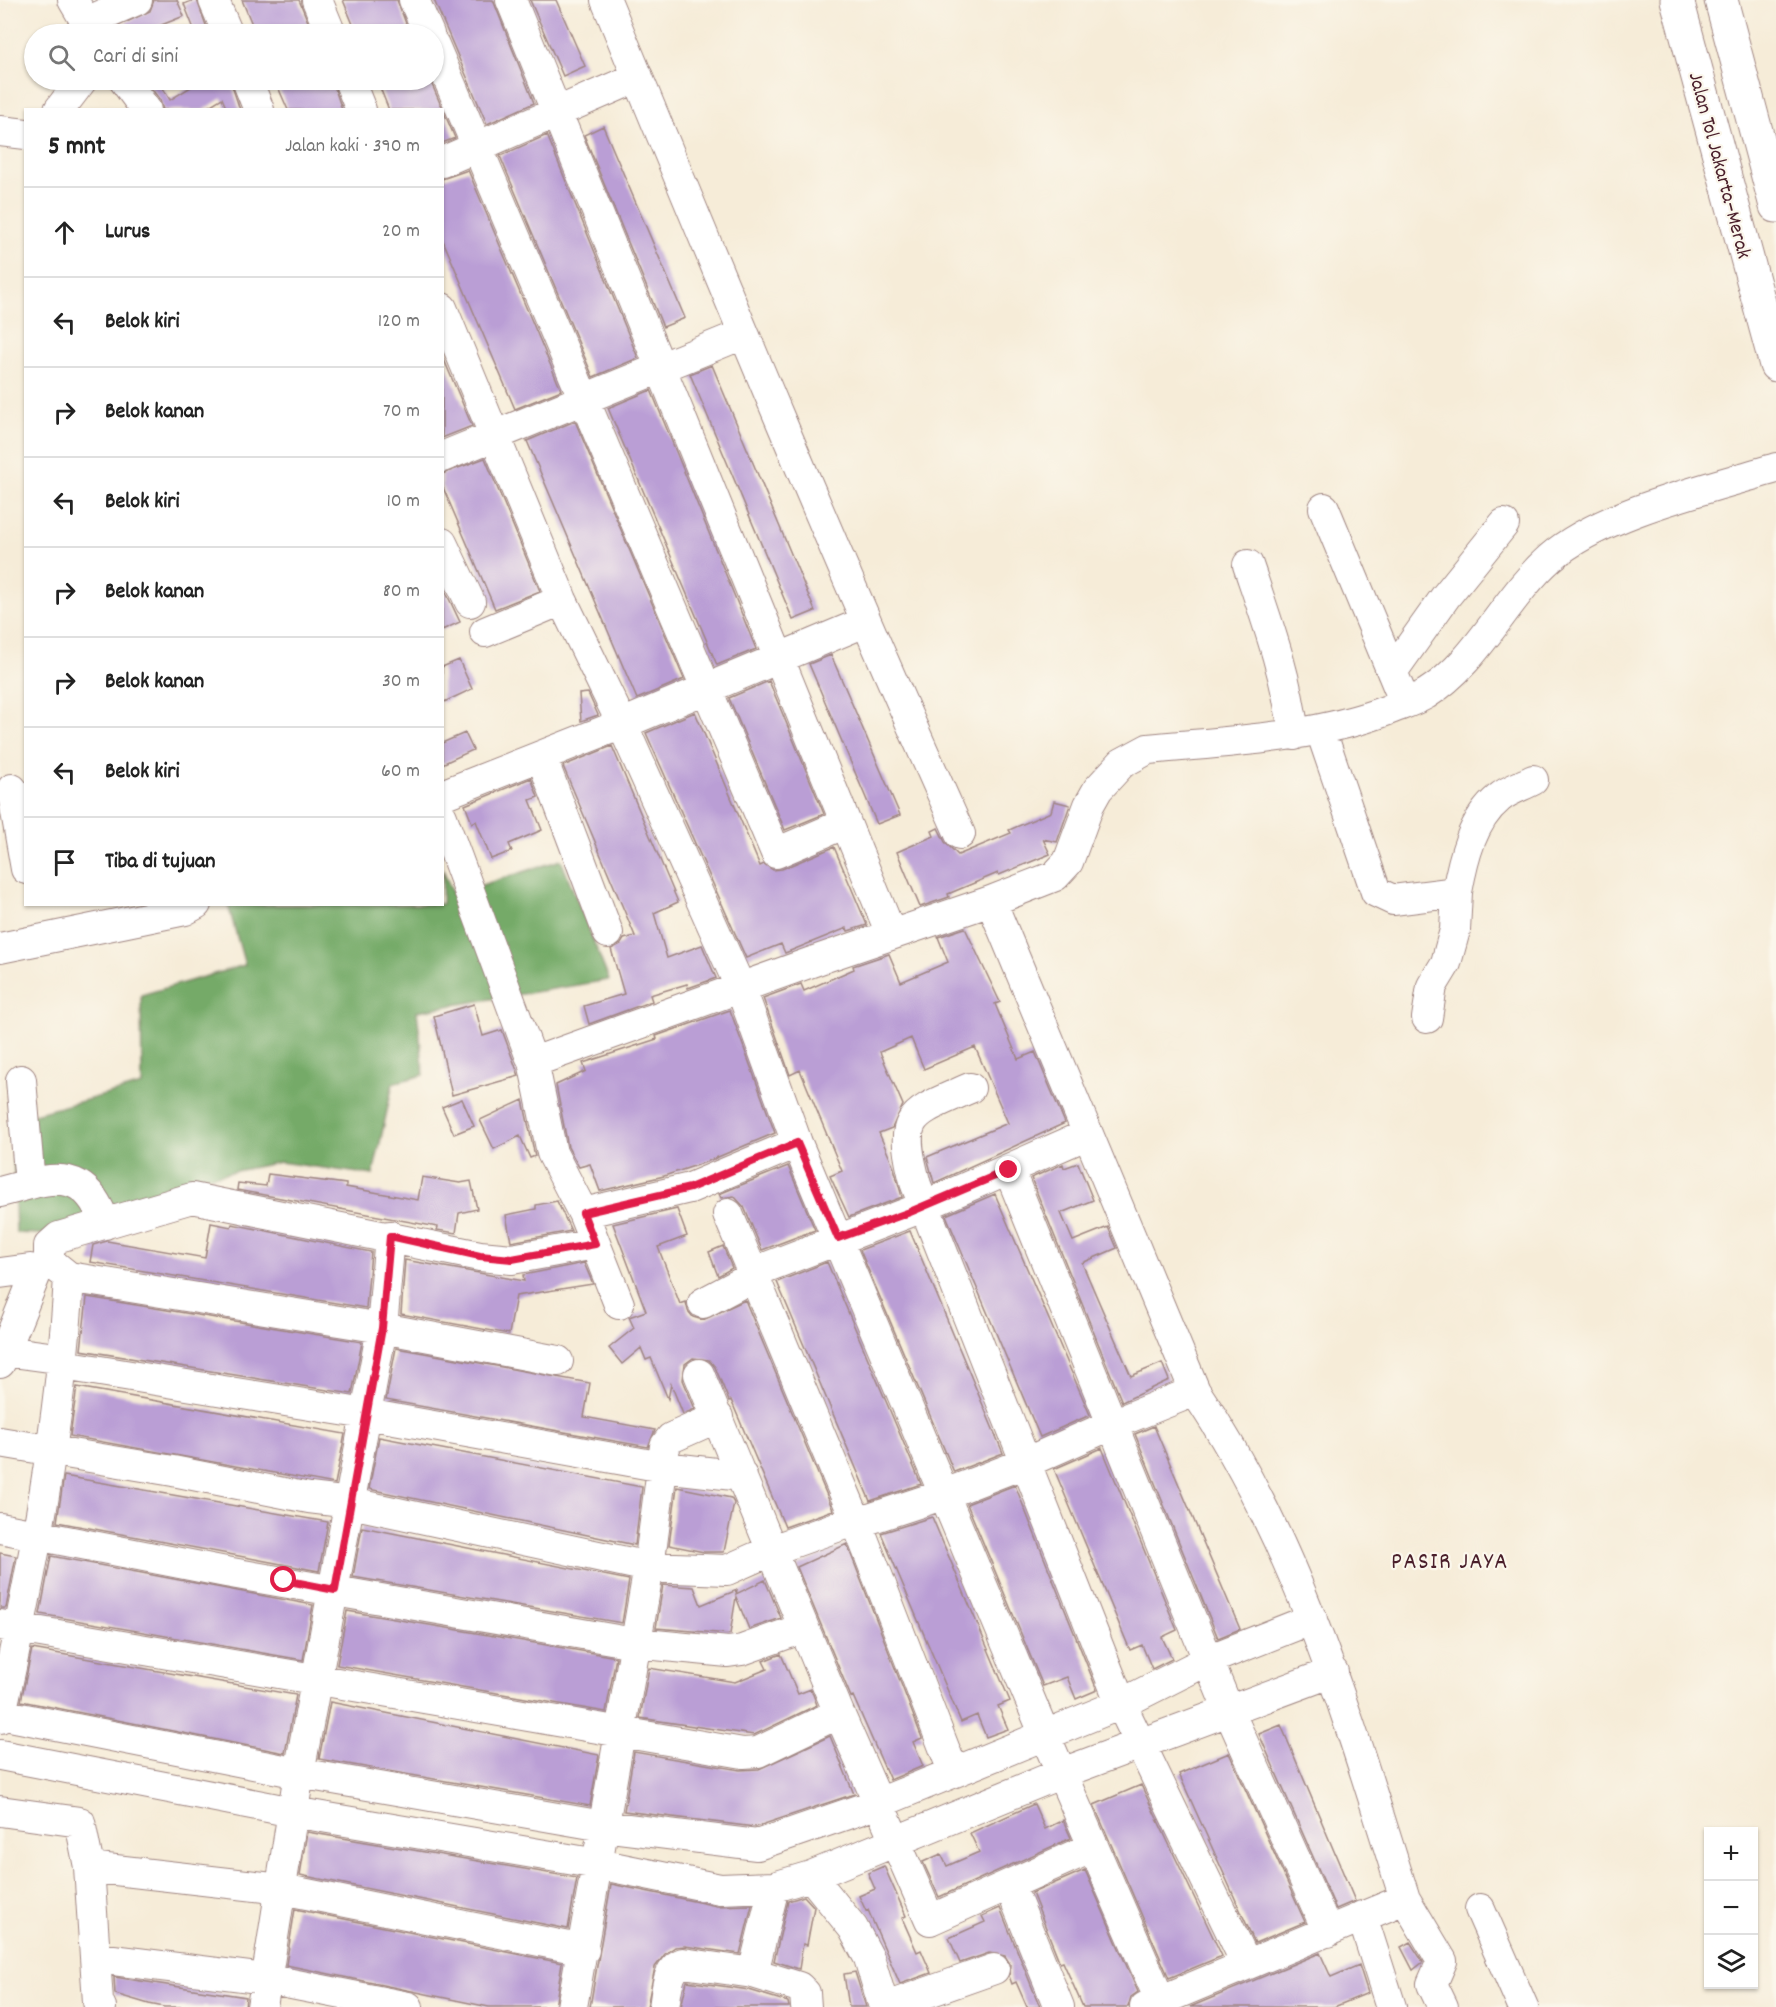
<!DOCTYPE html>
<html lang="id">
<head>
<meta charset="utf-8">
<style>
  body { margin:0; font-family:Dekko,sans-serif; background:#f2f2f2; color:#222 }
  .controls { position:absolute; right:18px; bottom:18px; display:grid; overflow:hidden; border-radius:0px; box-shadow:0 2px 4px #0004 }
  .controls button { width:54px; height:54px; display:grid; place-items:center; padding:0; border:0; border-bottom:2px solid #e0e0e0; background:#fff; color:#222; font:30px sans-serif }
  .stop { position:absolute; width:18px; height:18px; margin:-14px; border:4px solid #e11d48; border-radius:50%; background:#fff }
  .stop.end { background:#e11d48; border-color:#fff; box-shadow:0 2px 6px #0008 }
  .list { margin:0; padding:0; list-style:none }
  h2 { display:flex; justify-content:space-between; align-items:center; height:78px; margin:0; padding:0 24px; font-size:26px }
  h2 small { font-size:20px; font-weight:400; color:#767676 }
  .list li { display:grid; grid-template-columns:39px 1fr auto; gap:18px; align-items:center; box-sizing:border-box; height:90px; padding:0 24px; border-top:2px solid #e0e0e0 }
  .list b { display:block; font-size:22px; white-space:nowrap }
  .list em { font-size:20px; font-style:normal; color:#767676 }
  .icon { flex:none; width:33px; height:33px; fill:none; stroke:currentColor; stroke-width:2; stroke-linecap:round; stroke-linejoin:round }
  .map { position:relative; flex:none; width:1776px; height:2007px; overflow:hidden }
  .search { position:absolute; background:#fff; box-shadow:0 2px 4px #0004; left:24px; top:24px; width:420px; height:66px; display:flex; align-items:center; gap:15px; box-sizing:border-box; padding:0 21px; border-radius:33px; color:#767676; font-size:22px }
  .panel { position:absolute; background:#fff; box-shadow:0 2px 4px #0004; left:24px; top:108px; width:420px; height:798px; border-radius:0px }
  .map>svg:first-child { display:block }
  .forest { fill:#74aa67; stroke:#5f6449; stroke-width:1.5 }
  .building { fill:#ba9ed5 }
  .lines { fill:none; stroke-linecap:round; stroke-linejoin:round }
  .minor-casing { stroke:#a08682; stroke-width:32 }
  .highway-casing { stroke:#a08682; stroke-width:35 }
  .minor { stroke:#fff; stroke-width:30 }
  .highway { stroke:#fff; stroke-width:33 }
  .route { stroke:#e11d48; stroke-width:8 }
  .labels { text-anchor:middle; stroke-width:4.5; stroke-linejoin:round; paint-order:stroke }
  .street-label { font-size:21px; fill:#4a1f2b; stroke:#fbf7ec }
  .quarter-label { font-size:24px; letter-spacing:1.5px; fill:#4a1f2b; stroke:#fbf7ec }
</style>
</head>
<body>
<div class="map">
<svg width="1776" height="2007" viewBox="0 0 1776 2007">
  <rect width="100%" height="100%" fill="#fbf7ec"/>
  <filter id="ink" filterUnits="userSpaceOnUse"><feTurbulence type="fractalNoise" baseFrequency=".0167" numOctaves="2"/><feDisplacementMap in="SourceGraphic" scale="12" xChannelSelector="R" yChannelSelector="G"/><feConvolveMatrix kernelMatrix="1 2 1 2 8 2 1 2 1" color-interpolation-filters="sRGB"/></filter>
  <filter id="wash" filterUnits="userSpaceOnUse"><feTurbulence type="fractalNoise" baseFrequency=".008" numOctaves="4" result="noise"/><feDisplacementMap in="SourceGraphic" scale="24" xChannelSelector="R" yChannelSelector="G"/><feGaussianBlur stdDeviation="1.35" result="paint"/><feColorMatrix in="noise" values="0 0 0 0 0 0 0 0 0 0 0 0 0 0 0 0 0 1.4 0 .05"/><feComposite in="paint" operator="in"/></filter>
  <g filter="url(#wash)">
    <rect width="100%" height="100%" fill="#f6ecd8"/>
    <path class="forest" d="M561,860L609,980L417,1011L424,1075L393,1083L373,1175L280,1162L192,1180L60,1235L16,1233L12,1120L142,1085L141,995L245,965L228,905L442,904L443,870L453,894Z"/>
    <g id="blocks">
      <path class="building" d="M154,0H177L184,16L139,34H112L110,30L150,11Z
        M194,0H197L209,34H196L184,4Z
        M242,0H299L313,34H256Z
        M343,0H397L410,34H357Z
        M434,0H493L534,103L487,124Z
        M530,0H556L585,66L563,76Z
        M145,80H158L170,100L202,80H230L240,110H227L222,98L203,110H163L160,100Z
        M275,80H332L342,110H288Z
        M377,80H430L455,138L442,143V110H389Z
        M603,126L685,318L663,327L584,135Z
        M547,135L638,358L593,377L500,156Z
        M468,170L561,390L515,409L442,238V179Z
        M442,355L472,426L442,438Z
        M712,365L815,611L793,620L690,374Z
        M651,390L756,649L717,665L608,408Z
        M575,421L684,679L637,699L527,441Z
        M485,458L540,591L495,609L442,485V474Z
        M442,584L460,622L442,630Z
        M831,655L900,815L877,824L809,664Z
        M459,660L472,689L442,703V667Z
        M769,681L824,814L785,830L729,698Z
        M588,693L598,715L581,721L579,694Z
        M695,712L760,866L764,864L773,870L782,869L834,847L867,925L848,931L847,928L785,953L781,944L746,958L646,733Z
        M465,733L473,750L442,764V743Z
        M612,746L678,902L654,913L667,958L702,945L716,978L688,988L687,984L650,995L652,1001L589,1024L584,1006L624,994L611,949L621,944L624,939L635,936L563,766Z
        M531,778L538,797L530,800L542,830L509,844L512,851L491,859L476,821L472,823L465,805Z
        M1054,801L1070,805L1057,842L1043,839L1050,854L999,875L998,873L948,894L949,897L920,907L897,852L934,836L932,831L938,828L945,842L958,855L1011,833L1009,830L1051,812Z
        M965,928L1000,1002L995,1004L1018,1059L1035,1052L1065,1123L934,1183L927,1157L1008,1123L975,1047L924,1069L911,1038L880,1052L903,1105L892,1128L879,1133L894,1168L902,1197L849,1217L830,1176L842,1171L800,1070L790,1075L763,998L801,984L804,991L854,969L853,966L889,954L901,982L948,962L938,937Z
        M474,1004L483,1036L502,1030L519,1076L452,1095L434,1016Z
        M730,1010L775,1133L706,1162L664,1176L600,1191L590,1164L579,1167L568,1147L556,1085L586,1071L583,1063L657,1039L656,1036Z
        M462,1099L474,1126L454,1134L442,1107Z
        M523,1100L535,1156L530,1158L520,1136L494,1149L480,1120Z
        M1078,1163L1093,1200L1061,1213L1073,1241L1108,1227L1117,1248L1082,1263L1131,1376L1162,1363L1169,1380L1122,1402L1031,1178L1063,1164L1064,1168Z
        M788,1166L815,1230L762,1250L744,1207L734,1196L721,1198L719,1194Z
        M268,1174L346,1184V1187L418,1200L422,1177L460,1183L471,1181L477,1209L459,1213L456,1233L437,1230L438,1227L237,1190L238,1183L266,1186Z
        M995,1194L1090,1415L1040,1437L946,1215Z
        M557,1201L571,1231L511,1242L506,1215L536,1209V1205Z
        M677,1209L687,1236L658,1247L680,1304L686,1302L688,1311L693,1317L703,1320L745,1300L833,1510L785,1527L731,1400L729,1401L715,1367L709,1360L693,1358L685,1364L683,1380L695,1409L683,1414L671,1384L668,1399L651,1358L646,1360L641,1348L622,1364L609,1348L634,1328L629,1317L646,1311L613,1224Z
        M211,1223L231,1227L232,1224L371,1252L366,1308L90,1262L93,1245L107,1241L205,1258Z
        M910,1231L1003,1453L954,1472L860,1250Z
        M723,1246L732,1268L718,1276L709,1252Z
        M405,1260L524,1281L523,1275L584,1263L593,1284L516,1296L509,1334L401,1314Z
        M827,1262L921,1484L870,1501L777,1282Z
        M87,1297L362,1342L352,1394L81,1350Z
        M396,1348L590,1383L584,1417L655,1430L648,1447L386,1400Z
        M77,1387L345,1434L335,1484L70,1436Z
        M1154,1426L1240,1629L1218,1638L1135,1434Z
        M379,1437L642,1487L635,1545L369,1489Z
        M1102,1448L1177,1630L1162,1637L1172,1659L1152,1669L1142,1645L1130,1650L1054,1469Z
        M64,1476L328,1522L319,1571L57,1522Z
        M1015,1485L1097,1690L1076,1699L1067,1677L1043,1686L967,1504Z
        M677,1487L731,1498L734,1503L724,1552H704L669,1545Z
        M932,1517L1010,1701L998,1706L1008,1729L986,1737L977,1715L961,1722L881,1533Z
        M362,1527L629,1580L622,1623L353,1577Z
        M847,1544L922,1738L913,1742L923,1766L890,1780L853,1696L851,1697L797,1567Z
        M0,1553L16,1556L6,1608H0Z
        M51,1556L313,1605L303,1660L40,1614Z
        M765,1580L781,1618L749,1629L736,1597L730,1634L656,1628L663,1585L694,1587L701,1605L737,1590L736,1594Z
        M347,1611L616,1657L606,1712L337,1665Z
        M32,1649L296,1695L285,1753L21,1701Z
        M781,1654L798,1694L811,1689L817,1705L754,1735L640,1718L649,1668L735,1682L767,1669L763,1661Z
        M330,1702L599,1755L590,1806L319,1759Z
        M1281,1725L1355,1901L1336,1909L1259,1734Z
        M830,1736L854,1794L755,1827L624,1811L634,1752L740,1770L759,1769Z
        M1229,1753L1305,1922L1255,1943L1179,1774Z
        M1141,1785L1222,1956L1169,1978L1094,1805Z
        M1034,1804L1045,1829L1063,1820L1071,1838L939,1897L923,1862L941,1854L947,1866L979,1852L970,1833Z
        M307,1832L577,1878L568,1929L300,1875Z
        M884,1866L906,1916L902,1918L917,1952L921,1950L931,1973L900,1984L868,1910L866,1911L859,1896L875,1889L868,1873Z
        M1085,1870L1138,1992L1131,1997L1128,2007H1083L1063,1962L1060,1963L1032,1893Z
        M611,1884L717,1906L752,1905L740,1954L685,1946L675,1947L665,1954L655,1967L647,2007H590Z
        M804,1896L814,1907L807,1945L803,1944L799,1969L774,1961L788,1901Z
        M1000,1908L1040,2007H1027L1016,1982L1012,1984L1009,1976L1010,1964L1005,1956L989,1953L960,1963L949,1938L985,1922L982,1916Z
        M295,1909L562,1963L555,2007H489L286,1965Z
        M1410,1942L1423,1962L1413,1970L1401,1947Z
        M1320,1953L1331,1977L1359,1965L1368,1993L1334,2007H1190Z
        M855,1972L866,2007H849L844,1974Z
        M114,1977L246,1997L245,2007H164L149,2004L115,1994Z
        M687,1981L749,1990L788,2002L789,2007H681Z"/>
    </g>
  </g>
  <g filter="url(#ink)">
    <use href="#blocks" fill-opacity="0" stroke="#a08682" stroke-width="1.5"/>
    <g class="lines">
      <defs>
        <path id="minor" d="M73,0L93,34
          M317,0L331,34
          M414,0L429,34
          M511,0L891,934
          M606,0C721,280 836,558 960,834
          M214,1L228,34
          M86,22L137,0
          M434,45L776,853L846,823
          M124,80L146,110
          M247,80L259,110
          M349,80L361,110
          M59,110L82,80
          M0,131L26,134
          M442,162L638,77
          M442,308L562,600L622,724L741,989L797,1143L1044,1733L1163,2007
          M442,457L743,334
          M1324,508L1405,703
          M442,543L470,602
          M1248,565C1267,621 1287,676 1294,735
          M485,632L562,600
          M1392,672L1446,596L1504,524
          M1321,731L1376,892L1393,900L1457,892C1463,859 1472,820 1499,798C1508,790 1522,786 1533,780
          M541,756L608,933
          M12,789L26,869
          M442,795L622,724L865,622
          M442,817L530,1055L533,1061L539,1060L820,959L991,901L1055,876L1068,862L1089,805L1098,789L1122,763L1148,749C1229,741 1311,739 1388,710C1400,705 1414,701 1426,694C1478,662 1504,599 1550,558C1601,513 1710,488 1776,468
          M991,901L1195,1391C1299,1544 1350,1725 1405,1899L1145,2007
          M0,948L185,910L196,904
          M1427,1018L1432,986L1446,963L1455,930L1457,892
          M533,1061L552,1153L583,1213L619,1304
          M970,1088C909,1115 897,1114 916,1185L1121,1704L1246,1963
          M1009,1170L1228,1709L1328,1932
          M30,1184C71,1172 92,1185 105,1224
          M0,1192L30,1184L21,1080
          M583,1213L690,1188L797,1143
          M728,1214L857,1523L953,1771
          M0,1273L30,1269L35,1276L0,1363
          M69,1277L49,1261V1246L59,1237L192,1198L480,1256L512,1259L595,1244
          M703,1303L756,1275L759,1270L910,1212L1088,1134
          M5,1351L64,1359
          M63,1365L366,1414L663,1467L742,1476
          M699,1374L839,1713L930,1920L1093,1847
          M0,1442L173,1471L309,1498L351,1503L649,1567L727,1570L772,1550L842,1525L857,1523L945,1494L1025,1463L1113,1424L1195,1391
          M0,1528L226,1572L634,1643L728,1652L742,1650L803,1628
          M0,1625L743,1753L758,1752L839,1713
          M0,1714L299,1773L603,1826L757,1845L879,1803L1121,1704L1208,1660L1312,1619
          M0,1718C32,1573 61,1425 69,1277L382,1328L558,1361
          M0,1755L293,1812L598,1864L720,1889L774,1887L811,1876L1062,1773L1333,1672
          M0,1811L80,1822L89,1867L98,2002L101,2007
          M89,1867L282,1889L584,1950
          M811,1876L853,1928L869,1958L884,2007
          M1010,1886L1059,2007
          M1405,1899L1442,1961L1432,1984L1443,2007
          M1480,1909L1523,2007
          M1362,1916L1391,2007
          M97,1958L266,1979L408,2007
          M753,1973L799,1987L805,1993L806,2007
          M262,2007L299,1773L382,1328L390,1236
          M572,2007L649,1567L665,1446L671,1438L718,1417
          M664,2007C667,1992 666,1968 683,1963L753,1973L774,1887
          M886,2007L994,1969"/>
        <path id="highway" d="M1677,0L1776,365
          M1721,0L1776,206"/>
      </defs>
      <use href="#minor" class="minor-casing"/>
      <use href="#highway" class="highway-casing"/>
      <use href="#minor" class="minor"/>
      <use href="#highway" class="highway"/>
    </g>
  </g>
  <g class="lines" filter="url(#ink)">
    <path class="route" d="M284,1580L335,1590L382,1328L390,1236L480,1256L512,1259L595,1244L583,1213L690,1188L797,1143L838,1238L910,1212L1009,1170"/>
  </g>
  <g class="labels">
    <g class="street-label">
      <text transform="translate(1721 165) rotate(75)" y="7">Jalan Tol Jakarta–Merak</text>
    </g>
    <g class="quarter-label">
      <text x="1450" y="1568">PASIR JAYA</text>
    </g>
  </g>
</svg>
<div class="controls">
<button>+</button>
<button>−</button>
<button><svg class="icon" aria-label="layers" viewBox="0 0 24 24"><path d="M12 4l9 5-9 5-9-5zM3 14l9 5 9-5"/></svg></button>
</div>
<div class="stop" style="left:284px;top:1580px"></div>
<div class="stop end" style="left:1009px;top:1170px"></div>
<div class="search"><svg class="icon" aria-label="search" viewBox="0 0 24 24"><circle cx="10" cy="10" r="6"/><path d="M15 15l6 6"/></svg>Cari di sini</div>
<section class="panel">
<h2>5 mnt<small>Jalan kaki · 390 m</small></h2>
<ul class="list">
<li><svg class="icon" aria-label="ahead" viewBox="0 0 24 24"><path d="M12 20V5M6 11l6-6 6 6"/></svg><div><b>Lurus</b></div><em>20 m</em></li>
<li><svg class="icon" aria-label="left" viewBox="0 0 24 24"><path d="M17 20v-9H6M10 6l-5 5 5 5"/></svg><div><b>Belok kiri</b></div><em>120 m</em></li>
<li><svg class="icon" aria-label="right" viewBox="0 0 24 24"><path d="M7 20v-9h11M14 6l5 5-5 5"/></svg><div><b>Belok kanan</b></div><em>70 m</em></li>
<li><svg class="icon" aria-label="left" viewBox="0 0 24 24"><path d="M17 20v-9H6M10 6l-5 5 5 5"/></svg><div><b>Belok kiri</b></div><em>10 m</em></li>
<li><svg class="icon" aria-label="right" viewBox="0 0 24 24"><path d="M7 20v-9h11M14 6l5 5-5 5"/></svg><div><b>Belok kanan</b></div><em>80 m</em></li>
<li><svg class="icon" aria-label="right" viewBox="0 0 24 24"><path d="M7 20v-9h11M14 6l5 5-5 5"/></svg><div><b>Belok kanan</b></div><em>30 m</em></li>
<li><svg class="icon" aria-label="left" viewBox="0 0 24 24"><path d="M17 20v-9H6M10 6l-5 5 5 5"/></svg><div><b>Belok kiri</b></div><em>60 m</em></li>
<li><svg class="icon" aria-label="arrive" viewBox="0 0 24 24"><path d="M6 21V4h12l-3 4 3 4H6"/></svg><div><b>Tiba di tujuan</b></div></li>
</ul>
</section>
</div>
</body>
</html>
